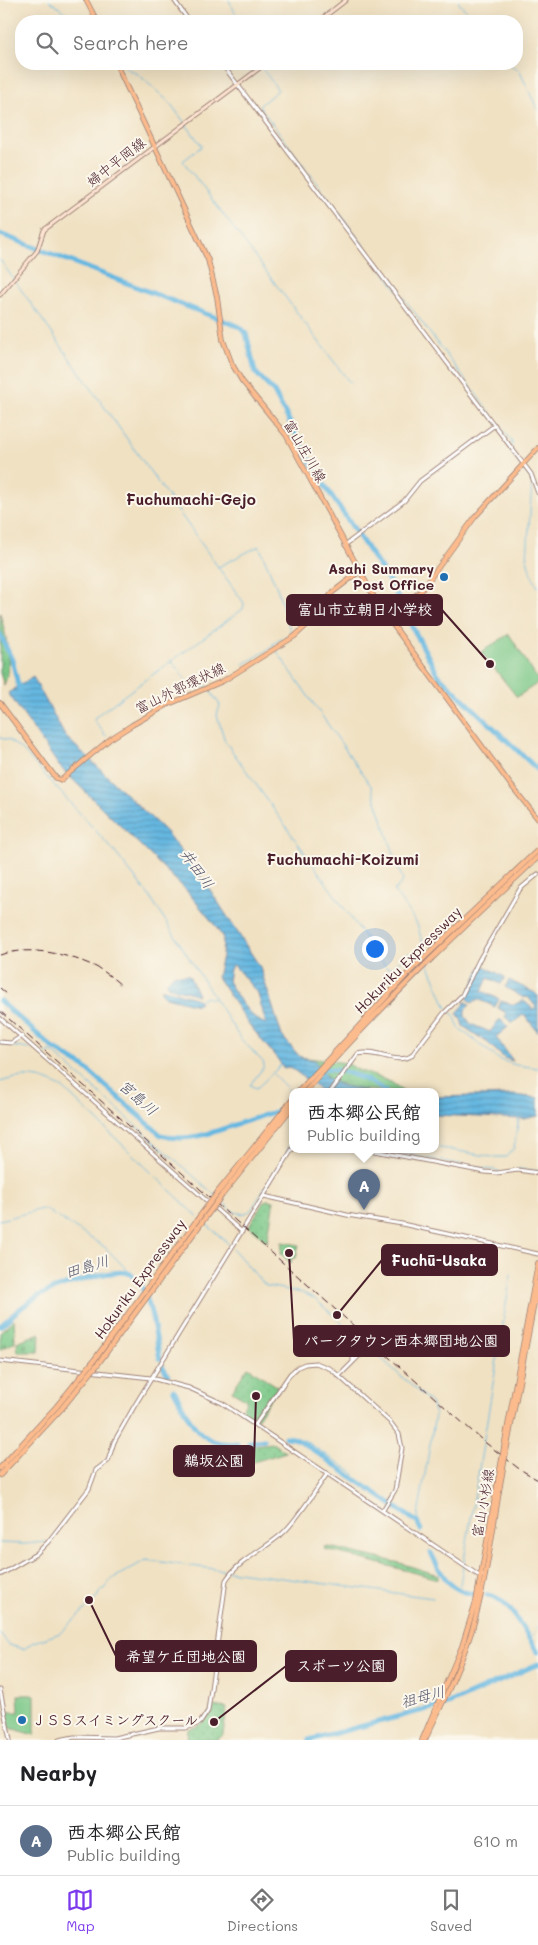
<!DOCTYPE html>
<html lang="en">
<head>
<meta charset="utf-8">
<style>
  body { margin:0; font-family:Mali,"Klee One",sans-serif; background:#f2f2f2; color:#202124 }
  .you { position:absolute; left:374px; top:948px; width:18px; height:18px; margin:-12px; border:4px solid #fff; border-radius:50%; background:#1a73e8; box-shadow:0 0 0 8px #1a73e833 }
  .badge { display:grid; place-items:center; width:32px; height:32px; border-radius:50%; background:#7c3aed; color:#fff; font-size:16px; font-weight:700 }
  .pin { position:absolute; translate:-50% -41px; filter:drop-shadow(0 1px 2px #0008) }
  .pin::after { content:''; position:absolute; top:26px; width:18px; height:15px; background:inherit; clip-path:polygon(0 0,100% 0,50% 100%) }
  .popup { position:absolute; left:289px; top:1088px; width:150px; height:65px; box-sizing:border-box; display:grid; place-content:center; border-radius:10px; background:#fff; filter:drop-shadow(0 1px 4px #0005); font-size:16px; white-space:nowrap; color:#757577 }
  .popup b { font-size:19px; color:#202124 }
  .popup::after { content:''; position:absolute; left:50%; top:100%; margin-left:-10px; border:10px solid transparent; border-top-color:#fff }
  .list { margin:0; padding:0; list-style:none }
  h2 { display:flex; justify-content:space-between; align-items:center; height:65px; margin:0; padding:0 20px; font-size:21px }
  h2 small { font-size:16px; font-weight:400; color:#757577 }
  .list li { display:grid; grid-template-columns:32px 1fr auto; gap:15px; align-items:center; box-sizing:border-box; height:70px; padding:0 20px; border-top:1px solid #e0e0e0 }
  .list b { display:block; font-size:19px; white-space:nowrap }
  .list p { margin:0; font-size:16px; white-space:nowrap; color:#757577 }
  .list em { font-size:16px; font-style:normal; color:#757577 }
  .icon { flex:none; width:28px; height:28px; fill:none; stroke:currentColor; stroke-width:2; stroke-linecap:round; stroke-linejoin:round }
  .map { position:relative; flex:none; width:538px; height:1740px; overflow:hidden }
  .search { position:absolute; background:#fff; box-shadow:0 5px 20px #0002; left:15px; right:15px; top:15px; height:55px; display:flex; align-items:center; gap:12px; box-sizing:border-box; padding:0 18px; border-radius:20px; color:#757577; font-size:19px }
  .sheet { height:135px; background:#fff }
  nav { display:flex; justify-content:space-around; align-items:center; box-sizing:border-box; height:70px; border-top:1px solid #e0e0e0; background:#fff; font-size:14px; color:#757577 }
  nav a { display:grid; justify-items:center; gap:2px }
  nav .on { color:#7c3aed }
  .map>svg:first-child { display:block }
  .grass { fill:url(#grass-dots); stroke:#62745a }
  .wetland { fill:url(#wetland-marsh); stroke:#62745a }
  .cemetery { fill:url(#cemetery-stones); stroke:#62745a }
  .pitch { fill:#7bc888; stroke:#62745a }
  .water { fill:url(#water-rules); stroke:#586b86; fill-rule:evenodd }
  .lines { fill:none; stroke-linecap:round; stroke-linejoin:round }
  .stream { stroke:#65b7e1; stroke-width:1 }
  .river { stroke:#65b7e1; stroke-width:5 }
  .tertiary-casing { stroke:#9d8076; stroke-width:5 }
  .secondary-casing { stroke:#9d8076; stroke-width:5 }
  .primary-casing { stroke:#9d8076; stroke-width:5.5 }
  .motorway-casing { stroke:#9d8076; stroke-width:6 }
  .tertiary { stroke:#fff; stroke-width:3 }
  .secondary { stroke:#fde4d1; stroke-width:3 }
  .primary { stroke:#fbbb8d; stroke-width:4 }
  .motorway { stroke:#fbbb8d; stroke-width:4.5 }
  .rail { stroke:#4a1f2b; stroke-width:1; stroke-dasharray:8 4; stroke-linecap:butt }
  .primary-bridge-casing { stroke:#9d8076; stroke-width:5.5; stroke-linecap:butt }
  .motorway-bridge-casing { stroke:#9d8076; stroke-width:6; stroke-linecap:butt }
  .primary-bridge { stroke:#fbbb8d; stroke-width:4 }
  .motorway-bridge { stroke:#fbbb8d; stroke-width:4.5 }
  .poi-dot { fill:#1f6fb2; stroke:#fbf7ec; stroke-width:2 }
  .labels { text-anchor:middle; stroke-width:4; stroke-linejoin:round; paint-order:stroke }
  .street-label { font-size:14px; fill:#4a1f2b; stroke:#fbf7ec }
  .poi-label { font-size:14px; font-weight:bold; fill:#4a1f2b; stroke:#fbf7ec; text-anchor:end }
  .neighbourhood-label { font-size:15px; font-weight:bold; fill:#4a1f2b; stroke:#fbf7ec }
  .water-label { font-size:15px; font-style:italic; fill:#53546b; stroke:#fbf7ec }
  .leader { fill:none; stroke:#4a1f2b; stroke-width:2 }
  .callout-dot { fill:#4a1f2b; stroke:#fbf7ec; stroke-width:2 }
  .callout { fill:#4a1f2b; stroke:#4a1f2b; stroke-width:2 }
  .callout-label { font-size:15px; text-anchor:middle; font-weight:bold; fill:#fff }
</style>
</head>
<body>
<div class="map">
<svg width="538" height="1740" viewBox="0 0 538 1740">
  <defs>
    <pattern id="grass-dots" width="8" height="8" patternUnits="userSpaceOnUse" patternTransform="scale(1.25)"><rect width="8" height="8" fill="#7bc888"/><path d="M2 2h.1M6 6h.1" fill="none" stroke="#6cab76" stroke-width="1.8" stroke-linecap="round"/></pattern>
    <pattern id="wetland-marsh" width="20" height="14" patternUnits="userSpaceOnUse" patternTransform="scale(1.25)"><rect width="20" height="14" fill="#7bc888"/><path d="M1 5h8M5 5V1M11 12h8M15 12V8" fill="none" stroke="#6cab76"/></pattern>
    <pattern id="cemetery-stones" width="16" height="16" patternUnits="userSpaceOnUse" patternTransform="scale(1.25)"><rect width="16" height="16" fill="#7bc888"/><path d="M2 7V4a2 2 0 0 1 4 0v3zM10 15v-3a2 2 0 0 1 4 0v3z" fill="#6cab76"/></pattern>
    <pattern id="water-rules" width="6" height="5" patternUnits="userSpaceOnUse" patternTransform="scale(1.25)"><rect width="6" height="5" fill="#65b7e1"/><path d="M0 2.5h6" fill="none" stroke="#5594b7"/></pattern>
  </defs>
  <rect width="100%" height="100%" fill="#fbf7ec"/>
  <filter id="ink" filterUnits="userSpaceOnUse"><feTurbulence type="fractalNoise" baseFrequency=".02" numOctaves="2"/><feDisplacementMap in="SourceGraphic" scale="10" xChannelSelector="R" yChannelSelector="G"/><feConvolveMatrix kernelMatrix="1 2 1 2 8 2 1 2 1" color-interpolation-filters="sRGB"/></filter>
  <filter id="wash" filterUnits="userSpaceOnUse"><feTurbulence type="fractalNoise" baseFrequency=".0096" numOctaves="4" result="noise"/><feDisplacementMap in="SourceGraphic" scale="20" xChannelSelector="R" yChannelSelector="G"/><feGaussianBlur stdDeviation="1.12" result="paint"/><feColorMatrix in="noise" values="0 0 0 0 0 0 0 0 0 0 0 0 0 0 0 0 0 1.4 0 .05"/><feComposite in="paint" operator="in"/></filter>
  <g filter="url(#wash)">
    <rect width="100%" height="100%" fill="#f0e1c2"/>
    <path class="grass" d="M0,613C6,635 13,663 4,685L0,673Z
      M268,1200L274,1201L267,1242L249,1226L264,1201Z
      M282,1242L299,1245L296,1258H292L291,1263L281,1254Z
      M248,1367L278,1387L256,1421L241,1411L247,1400L232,1391Z
      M272,1443L286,1452L250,1463L246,1446Z
      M325,1546L400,1563L438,1575V1579L324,1549Z
      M212,1706L227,1708L223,1735L217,1740H187L188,1729C202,1726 208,1719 212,1706Z"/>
    <path class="wetland" d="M300,1057L347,1063L358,1070L391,1082L403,1091C377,1091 351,1093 328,1078C318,1072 309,1064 300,1057Z"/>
    <path class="cemetery" d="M14,1319L15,1342L0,1350V1332Z
      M40,1333L39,1352H18L17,1342Z"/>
    <path class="pitch" d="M509,634L538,680V683L517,697L481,652Z
      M18,1695H35V1735L10,1728L7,1712H19Z"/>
    <path class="water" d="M33,677L65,736L165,831L205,882L260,967L282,1036L300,1057L314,1060L327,1078L340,1085L366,1091H321L290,1067L283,1068L279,1061L247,1022L217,977L222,956L223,938L214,924L186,890L59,766L8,693ZM233,964L258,994L266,1024C249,1018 237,996 228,981L230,969Z
      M482,965L505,977L501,984L488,978L482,991L499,999L495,1007L478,999L472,1003L467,998Z
      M173,974L189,975L198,995L167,986V982Z
      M509,980L535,993L538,996V1032L524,1014L513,1023L505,1017L506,1013L498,1008L501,1001L514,1005L521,1001H524L533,1009L536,1007L528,997L524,998L505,987Z
      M161,988L195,998L200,1002L197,1005L166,997L161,992Z
      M465,1001L470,1005L465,1010V1016L471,1024L490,1032L500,1019L508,1027L496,1037L513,1061L504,1058L488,1043L463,1026L461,1019L457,1013L464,1005Z
      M513,1095L538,1098V1116L524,1119L435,1115V1097Z"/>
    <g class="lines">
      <path class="stream" d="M49,0L63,11L82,21
        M229,0L239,21
        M458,0L460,5L480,21
        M124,64L126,68L139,75L170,103L202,146L183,161L350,383
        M259,64L278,90L259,106L509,438L512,442V446
        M509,64L519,70L538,110
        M0,260L218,567
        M512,450L511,452L532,481L527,559L531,574L538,587
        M172,661L192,689L194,690L206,685L220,705L217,715L225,741L386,967L392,968L408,953L414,955L419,959
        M244,664L271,648L273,644
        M106,736L94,720L96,716L243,609L244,603L218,567L259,546L277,588L291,633L273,644L278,653L371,786L403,881L394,891L417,924L426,954
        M0,738L9,740L24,752L113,850L151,898L240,1038L264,1063L263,1068L250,1085L256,1088L258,1087L281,1065
        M428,963L447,1008
        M198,1000L205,997L214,999
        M450,1011L455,1017L459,1028L500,1060L516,1065L538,1068
        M0,1044L34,1050
        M41,1054H46L51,1052L56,1055L233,1211C240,1214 244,1215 251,1210L283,1159L293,1139
        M273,1074L293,1094
        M0,1082C26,1074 39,1075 63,1088L197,1216
        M435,1147L492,1157H506L514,1148L519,1118
        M356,1149H357
        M374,1149L499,1171
        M518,1169L538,1171
        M0,1220L42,1209L48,1211L106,1248L130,1273
        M204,1222L231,1246
        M233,1249L262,1282L267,1286L303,1293L315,1299L431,1403L435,1415L417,1522
        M300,1441L304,1440L355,1474L354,1479
        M0,1543L24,1544L46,1542
        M460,1585L511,1274
        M0,1634L9,1645L24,1649L32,1643L60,1633L90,1605L112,1579L146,1560L433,1598
        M529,1639L538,1627"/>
      <path class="river" d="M0,234L240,327L246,334L248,341L255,372L274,392L317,474L393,587L408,619L438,675L538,770
        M0,634L12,660L20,692
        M0,1001L53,1048L83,1066L161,1135C188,1143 211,1133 237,1124C253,1119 268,1114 283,1109
        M323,1069C344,1069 368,1079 385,1091
        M0,1326C13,1315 27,1301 43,1294C57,1287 118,1266 130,1274C151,1287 155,1336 160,1359
        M163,1367L168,1375
        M174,1390C190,1419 198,1448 237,1443
        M285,1437L293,1438L300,1441L417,1522L421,1530
        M249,1442L264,1440
        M431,1553C441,1574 449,1591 474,1594
        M487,1595C509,1596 525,1635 538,1652
        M309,1740L451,1703L538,1664"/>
    </g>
  </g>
  <g filter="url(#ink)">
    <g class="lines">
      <defs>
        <path id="tertiary" d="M174,0L189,21
          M222,64L531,474L538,493
          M345,545L404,501L420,481L495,425
          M0,1018L242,1232
          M0,1042L11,1043L22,1036
          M331,1091L358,1054C374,1049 397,1065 411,1056L444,1013L462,995L479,960L520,889L538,874
          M364,1149L485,1172L497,1173L518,1170L538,1173
          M264,1196L347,1215L402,1224L538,1254
          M0,1361L151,1378L189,1388L222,1403L478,1575L485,1576
          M339,1376L360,1355L355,1353L353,1355V1362
          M255,1425L290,1374L298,1367L305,1364L316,1363L331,1369L390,1422L399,1434L402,1448L395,1490L383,1510
          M0,1575L36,1554L48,1542L89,1489L96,1470L108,1461L114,1442L135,1405L293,1148
          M0,1690L10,1740
          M59,1740L74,1737L114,1738L159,1728H186L200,1723L208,1711L226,1580C238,1561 265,1549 283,1533C296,1521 317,1489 327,1474"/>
        <path id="secondary" d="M319,21L346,0
          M0,295L37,251L44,230L265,64"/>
        <path id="primary" d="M86,0L97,21
          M116,64L208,260L217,297L223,340L232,364L242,381L286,435L379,606L510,784L538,819
          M385,614L408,601L421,591L475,517L538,448
          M0,703L56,778L61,780L110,739L132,725L167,705L223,681L295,636L307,625L333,592L359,572
          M507,1430L538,1263
          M510,1431L538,1283
          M422,1740L462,1646L476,1601L497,1486
          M425,1740C442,1704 460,1668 472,1630C486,1583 492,1535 500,1486"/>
        <path id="motorway" d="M299,1091L412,969L538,850
          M306,1091C378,1008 458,932 538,857
          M218,1192L293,1099
          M222,1195L293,1106
          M92,1363L197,1220
          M97,1365L202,1222
          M0,1468L57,1406
          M0,1475L62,1408"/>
      </defs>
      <use href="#tertiary" class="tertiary-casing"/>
      <use href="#secondary" class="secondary-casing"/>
      <use href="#primary" class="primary-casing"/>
      <use href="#motorway" class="motorway-casing"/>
      <use href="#tertiary" class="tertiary"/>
      <use href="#secondary" class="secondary"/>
      <use href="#primary" class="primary"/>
      <use href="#motorway" class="motorway"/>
      <path class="rail" d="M0,955C29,945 69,954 96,967C106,972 114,979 122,986
        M0,988L7,994
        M0,1011L482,1440L518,1468L538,1480"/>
      <defs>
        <path id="primary-bridge" d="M497,1486L507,1430
          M500,1486L510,1431"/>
        <path id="motorway-bridge" d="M197,1220L218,1192
          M202,1222L222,1195
          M57,1406L92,1363
          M62,1408L97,1365"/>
      </defs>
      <use href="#primary-bridge" class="primary-bridge-casing"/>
      <use href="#motorway-bridge" class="motorway-bridge-casing"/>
      <use href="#primary-bridge" class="primary-bridge"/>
      <use href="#motorway-bridge" class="motorway-bridge"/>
    </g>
  </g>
  <g class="poi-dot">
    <circle cx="444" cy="577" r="5"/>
    <circle cx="22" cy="1720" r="5"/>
  </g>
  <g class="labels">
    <g class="street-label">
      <text transform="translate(116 162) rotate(-38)" y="5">婦中平岡線</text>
      <text transform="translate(305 451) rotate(60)" y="5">富山庄川線</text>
      <text transform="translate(180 688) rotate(-26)" y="5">富山外郭環状線</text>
      <text transform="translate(408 960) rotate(-45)" y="5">Hokuriku Expressway</text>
      <text transform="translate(140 1279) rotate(-54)" y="5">Hokuriku Expressway</text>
      <text transform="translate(483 1503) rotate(-80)" y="5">富山小杉線</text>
    </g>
    <g class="poi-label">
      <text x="434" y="574">Asahi Summary<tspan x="434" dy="16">Post Office</tspan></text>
      <text x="32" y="1725" text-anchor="start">ＪＳＳスイミングスクール</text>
    </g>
    <g class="neighbourhood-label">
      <text x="191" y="505">Fuchumachi-Gejo</text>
      <text x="343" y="865">Fuchumachi-Koizumi</text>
    </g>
    <g class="water-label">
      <text transform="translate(197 869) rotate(54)" y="5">井田川</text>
      <text transform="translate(138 1098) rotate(41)" y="5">宮島川</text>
      <text transform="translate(87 1267) rotate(-17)" y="5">田島川</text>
      <text transform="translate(423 1697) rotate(-15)" y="5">祖母川</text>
    </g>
  </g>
  <path class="leader" d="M490 664L442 610M337 1315L382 1260M289 1253L294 1341M256 1396L254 1461M89 1600L116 1656M214 1722L286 1666"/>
  <g class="callout-dot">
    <circle cx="490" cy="664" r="5"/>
    <circle cx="337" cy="1315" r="5"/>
    <circle cx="289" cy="1253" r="5"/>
    <circle cx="256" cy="1396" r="5"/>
    <circle cx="89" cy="1600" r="5"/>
    <circle cx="214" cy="1722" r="5"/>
  </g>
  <g class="callout">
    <rect x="287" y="595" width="155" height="30" rx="5"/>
    <rect x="382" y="1245" width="115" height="30" rx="5"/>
    <rect x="294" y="1326" width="215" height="30" rx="5"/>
    <rect x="174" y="1446" width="80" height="30" rx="5"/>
    <rect x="116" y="1641" width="140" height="30" rx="5"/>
    <rect x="286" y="1651" width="110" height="30" rx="5"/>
  </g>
  <g class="callout-label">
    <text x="365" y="615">富山市立朝日小学校</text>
    <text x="439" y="1266">Fuchū-Usaka</text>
    <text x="401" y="1346">パークタウン西本郷団地公園</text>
    <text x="214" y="1466">鵜坂公園</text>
    <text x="186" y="1662">希望ケ丘団地公園</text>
    <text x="341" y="1671">スポーツ公園</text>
  </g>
</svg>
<div class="you"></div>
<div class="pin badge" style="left:364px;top:1210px;background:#5c6f8a">A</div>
<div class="popup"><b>西本郷公民館</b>Public building</div>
<div class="search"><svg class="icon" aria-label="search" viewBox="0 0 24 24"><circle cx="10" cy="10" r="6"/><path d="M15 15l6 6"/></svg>Search here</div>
</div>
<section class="sheet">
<h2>Nearby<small></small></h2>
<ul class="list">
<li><span class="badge" style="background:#5c6f8a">A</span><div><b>西本郷公民館</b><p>Public building</p></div><em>610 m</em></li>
</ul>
</section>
<nav>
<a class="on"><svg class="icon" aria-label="map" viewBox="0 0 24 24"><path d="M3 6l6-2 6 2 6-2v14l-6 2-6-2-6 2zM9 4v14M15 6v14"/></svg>Map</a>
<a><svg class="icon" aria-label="directions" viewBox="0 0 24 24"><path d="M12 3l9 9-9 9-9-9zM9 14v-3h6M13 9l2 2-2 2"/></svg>Directions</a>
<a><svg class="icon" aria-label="saved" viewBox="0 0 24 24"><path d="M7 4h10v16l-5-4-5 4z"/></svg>Saved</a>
</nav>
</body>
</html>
